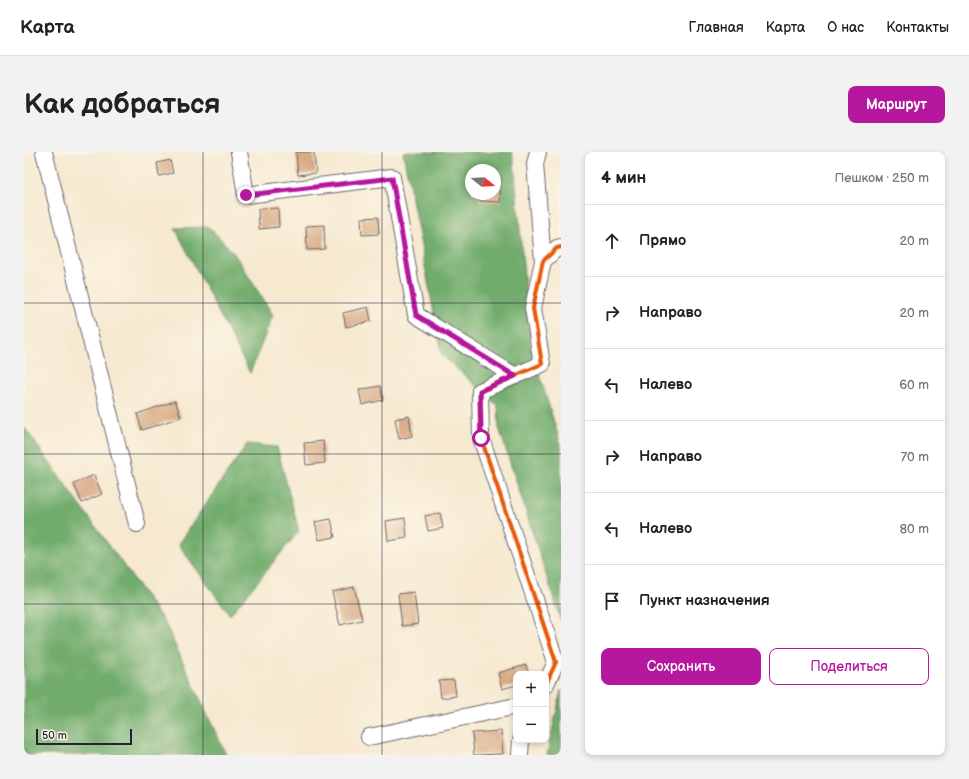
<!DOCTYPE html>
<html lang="ru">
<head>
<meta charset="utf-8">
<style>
  body { margin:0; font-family:"Balsamiq Sans",sans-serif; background:#f2f2f2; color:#222 }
  .controls { position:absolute; right:12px; bottom:12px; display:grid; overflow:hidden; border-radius:8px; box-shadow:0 2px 6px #0003 }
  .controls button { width:36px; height:36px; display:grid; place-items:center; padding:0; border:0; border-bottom:1px solid #e0e0e0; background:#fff; color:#222; font:20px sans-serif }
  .compass { position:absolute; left:441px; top:12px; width:36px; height:36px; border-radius:50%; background:#fff; box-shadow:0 2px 6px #0003; rotate:108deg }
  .scale { position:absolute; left:12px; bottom:10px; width:96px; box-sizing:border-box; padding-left:4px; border:2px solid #22223b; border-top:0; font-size:11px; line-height:14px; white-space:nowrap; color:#22223b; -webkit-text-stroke:3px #fcf5e5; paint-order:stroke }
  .stop { position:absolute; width:12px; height:12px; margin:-9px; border:3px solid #b5179e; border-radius:50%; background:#fff }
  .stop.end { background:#b5179e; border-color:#fff; box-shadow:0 1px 4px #0008 }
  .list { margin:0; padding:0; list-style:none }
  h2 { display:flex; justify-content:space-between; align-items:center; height:52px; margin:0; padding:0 16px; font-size:17px }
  h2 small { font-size:13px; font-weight:400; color:#767676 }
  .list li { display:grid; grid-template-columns:26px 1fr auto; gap:12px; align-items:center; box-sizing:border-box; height:72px; padding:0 16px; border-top:1px solid #e0e0e0 }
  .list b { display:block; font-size:15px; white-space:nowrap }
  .list em { font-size:13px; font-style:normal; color:#767676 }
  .actions { display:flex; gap:8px; padding:12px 16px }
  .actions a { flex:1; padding:9px 0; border:1px solid #b5179e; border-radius:8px; text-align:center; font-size:14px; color:#b5179e }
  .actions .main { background:#b5179e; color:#fff }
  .icon { flex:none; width:22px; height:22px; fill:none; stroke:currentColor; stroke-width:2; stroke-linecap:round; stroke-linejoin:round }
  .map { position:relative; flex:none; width:537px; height:603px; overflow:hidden; border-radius:8px }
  header { display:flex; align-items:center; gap:24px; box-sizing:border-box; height:56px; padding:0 20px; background:#fff; border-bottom:1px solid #e0e0e0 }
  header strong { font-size:19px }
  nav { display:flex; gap:22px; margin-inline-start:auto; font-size:14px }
  .intro { display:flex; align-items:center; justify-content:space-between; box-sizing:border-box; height:96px; padding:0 24px }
  h1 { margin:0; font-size:28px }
  .button { padding:10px 18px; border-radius:8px; background:#b5179e; color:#fff; font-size:14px; font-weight:700 }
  main { display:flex; gap:24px; padding:0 24px }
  aside { flex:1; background:#fff; border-radius:8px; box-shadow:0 2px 6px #0003 }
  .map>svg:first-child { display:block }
  .forest { fill:#71ac6c; stroke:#4a6754; fill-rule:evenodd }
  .building { fill:#d9ac86 }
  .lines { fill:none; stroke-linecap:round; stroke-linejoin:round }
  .minor-casing { stroke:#6c686f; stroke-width:18 }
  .minor { stroke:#fff; stroke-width:16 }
  .cycleway-casing { stroke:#fcf5e5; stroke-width:6 }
  .cycleway { stroke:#e8590c; stroke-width:4 }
  .route { stroke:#b5179e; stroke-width:5 }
  .grid { fill:none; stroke:#22223b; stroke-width:1; stroke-opacity:0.55 }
</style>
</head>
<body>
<header>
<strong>Карта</strong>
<nav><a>Главная</a><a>Карта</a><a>О нас</a><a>Контакты</a></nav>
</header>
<div class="intro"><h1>Как добраться</h1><a class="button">Маршрут</a></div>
<main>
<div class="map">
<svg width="537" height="603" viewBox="0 0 537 603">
  <rect width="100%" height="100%" fill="#fcf5e5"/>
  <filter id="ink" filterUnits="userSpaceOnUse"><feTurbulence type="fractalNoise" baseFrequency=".025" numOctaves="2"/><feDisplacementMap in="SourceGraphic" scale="8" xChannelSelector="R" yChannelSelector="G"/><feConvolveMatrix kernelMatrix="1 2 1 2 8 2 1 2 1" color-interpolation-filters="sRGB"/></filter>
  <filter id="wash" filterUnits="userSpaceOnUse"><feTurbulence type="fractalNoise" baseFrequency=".012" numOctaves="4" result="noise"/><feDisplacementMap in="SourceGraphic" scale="16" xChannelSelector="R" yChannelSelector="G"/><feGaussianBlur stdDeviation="0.9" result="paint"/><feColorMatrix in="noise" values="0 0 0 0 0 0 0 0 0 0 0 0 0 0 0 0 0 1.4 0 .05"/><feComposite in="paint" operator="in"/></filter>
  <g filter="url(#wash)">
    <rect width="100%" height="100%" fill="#f6e9d0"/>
    <path class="forest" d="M379,0H488L490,10L506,192L537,293V469L475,276L474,254L418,203ZM447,18H471V42H447Z
      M185,75L209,100L249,163L226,221L151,76Z
      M0,275L141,471L202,603H0Z
      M223,292L253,295L275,379L206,463L154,392Z
      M537,538V603H523Z"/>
    <g id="blocks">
      <path class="building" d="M272,0H290L292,21L274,23Z
        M146,8L149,21L135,24L133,11Z
        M471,26H477L476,50L455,49V42H471Z
        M254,56L255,75L235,77L234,57Z
        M354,65L355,82L338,83L337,66Z
        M300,73L301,97L283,98L282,74Z
        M344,155L347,169L322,175L319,161Z
        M356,234L359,248L338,253L335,238Z
        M151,249L157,265L118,278L113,262Z
        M385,264L388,284L375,287L371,267Z
        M299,289L301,311L282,313L280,291Z
        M70,323L78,342L58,351L50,332Z
        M416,361L419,376L404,379L401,364Z
        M381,366L383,386L364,389L362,369Z
        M307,367L311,385L295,388L291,370Z
        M330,435L338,468L316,473L308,440Z
        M390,440L394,472L378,474L374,442Z
        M502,513L505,522H492V533L478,537L474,521Z
        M430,528L432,544L417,546L415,529Z
        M477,579L479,602L450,603L448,581Z"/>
    </g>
  </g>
  <g filter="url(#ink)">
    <use href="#blocks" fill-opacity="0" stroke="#6c686f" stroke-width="1"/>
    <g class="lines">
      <defs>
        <path id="minor" d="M20,0L113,372
          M215,0L222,43L368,25L392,163L491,224
          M514,0L511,12L519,109
          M522,532L532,510L457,286L456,239L518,212L509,156L519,109L533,96L537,95
          M345,585L492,554
          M496,603L497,588"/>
      </defs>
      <use href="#minor" class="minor-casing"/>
      <use href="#minor" class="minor"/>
      <defs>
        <path id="cycleway" d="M522,532L532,510L457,286L456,239L518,212L509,156L519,109L533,96L537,95"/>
      </defs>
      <use href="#cycleway" class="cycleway-casing"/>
      <use href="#cycleway" class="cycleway"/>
    </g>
  </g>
  <g class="lines" filter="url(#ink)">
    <path class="route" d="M222,43L368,26L392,163L491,224L456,239L457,286"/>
  </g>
  <path class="grid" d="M179,0V603M358,0V603M0,151H537M0,302H537M0,452H537"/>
</svg>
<div class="controls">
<button>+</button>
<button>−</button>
</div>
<svg class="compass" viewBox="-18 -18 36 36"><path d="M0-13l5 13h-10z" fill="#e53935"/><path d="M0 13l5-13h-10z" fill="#767676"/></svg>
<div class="scale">50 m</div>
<div class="stop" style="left:457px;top:286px"></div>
<div class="stop end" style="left:222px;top:43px"></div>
</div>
<aside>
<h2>4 мин<small>Пешком · 250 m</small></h2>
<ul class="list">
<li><svg class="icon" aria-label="ahead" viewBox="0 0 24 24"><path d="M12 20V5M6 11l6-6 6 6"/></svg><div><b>Прямо</b></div><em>20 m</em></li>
<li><svg class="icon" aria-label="right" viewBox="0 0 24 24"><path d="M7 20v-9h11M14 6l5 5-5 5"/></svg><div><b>Направо</b></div><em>20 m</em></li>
<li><svg class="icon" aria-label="left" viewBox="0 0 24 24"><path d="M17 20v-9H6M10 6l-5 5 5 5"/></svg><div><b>Налево</b></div><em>60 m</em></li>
<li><svg class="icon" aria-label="right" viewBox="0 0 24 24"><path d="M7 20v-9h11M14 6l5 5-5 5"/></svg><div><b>Направо</b></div><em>70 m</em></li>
<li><svg class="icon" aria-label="left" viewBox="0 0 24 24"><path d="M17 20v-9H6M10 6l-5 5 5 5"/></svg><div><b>Налево</b></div><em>80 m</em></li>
<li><svg class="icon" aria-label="arrive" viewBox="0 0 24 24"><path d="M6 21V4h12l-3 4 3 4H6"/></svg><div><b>Пункт назначения</b></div></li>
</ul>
<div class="actions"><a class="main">Сохранить</a><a>Поделиться</a></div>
</aside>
</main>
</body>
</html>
